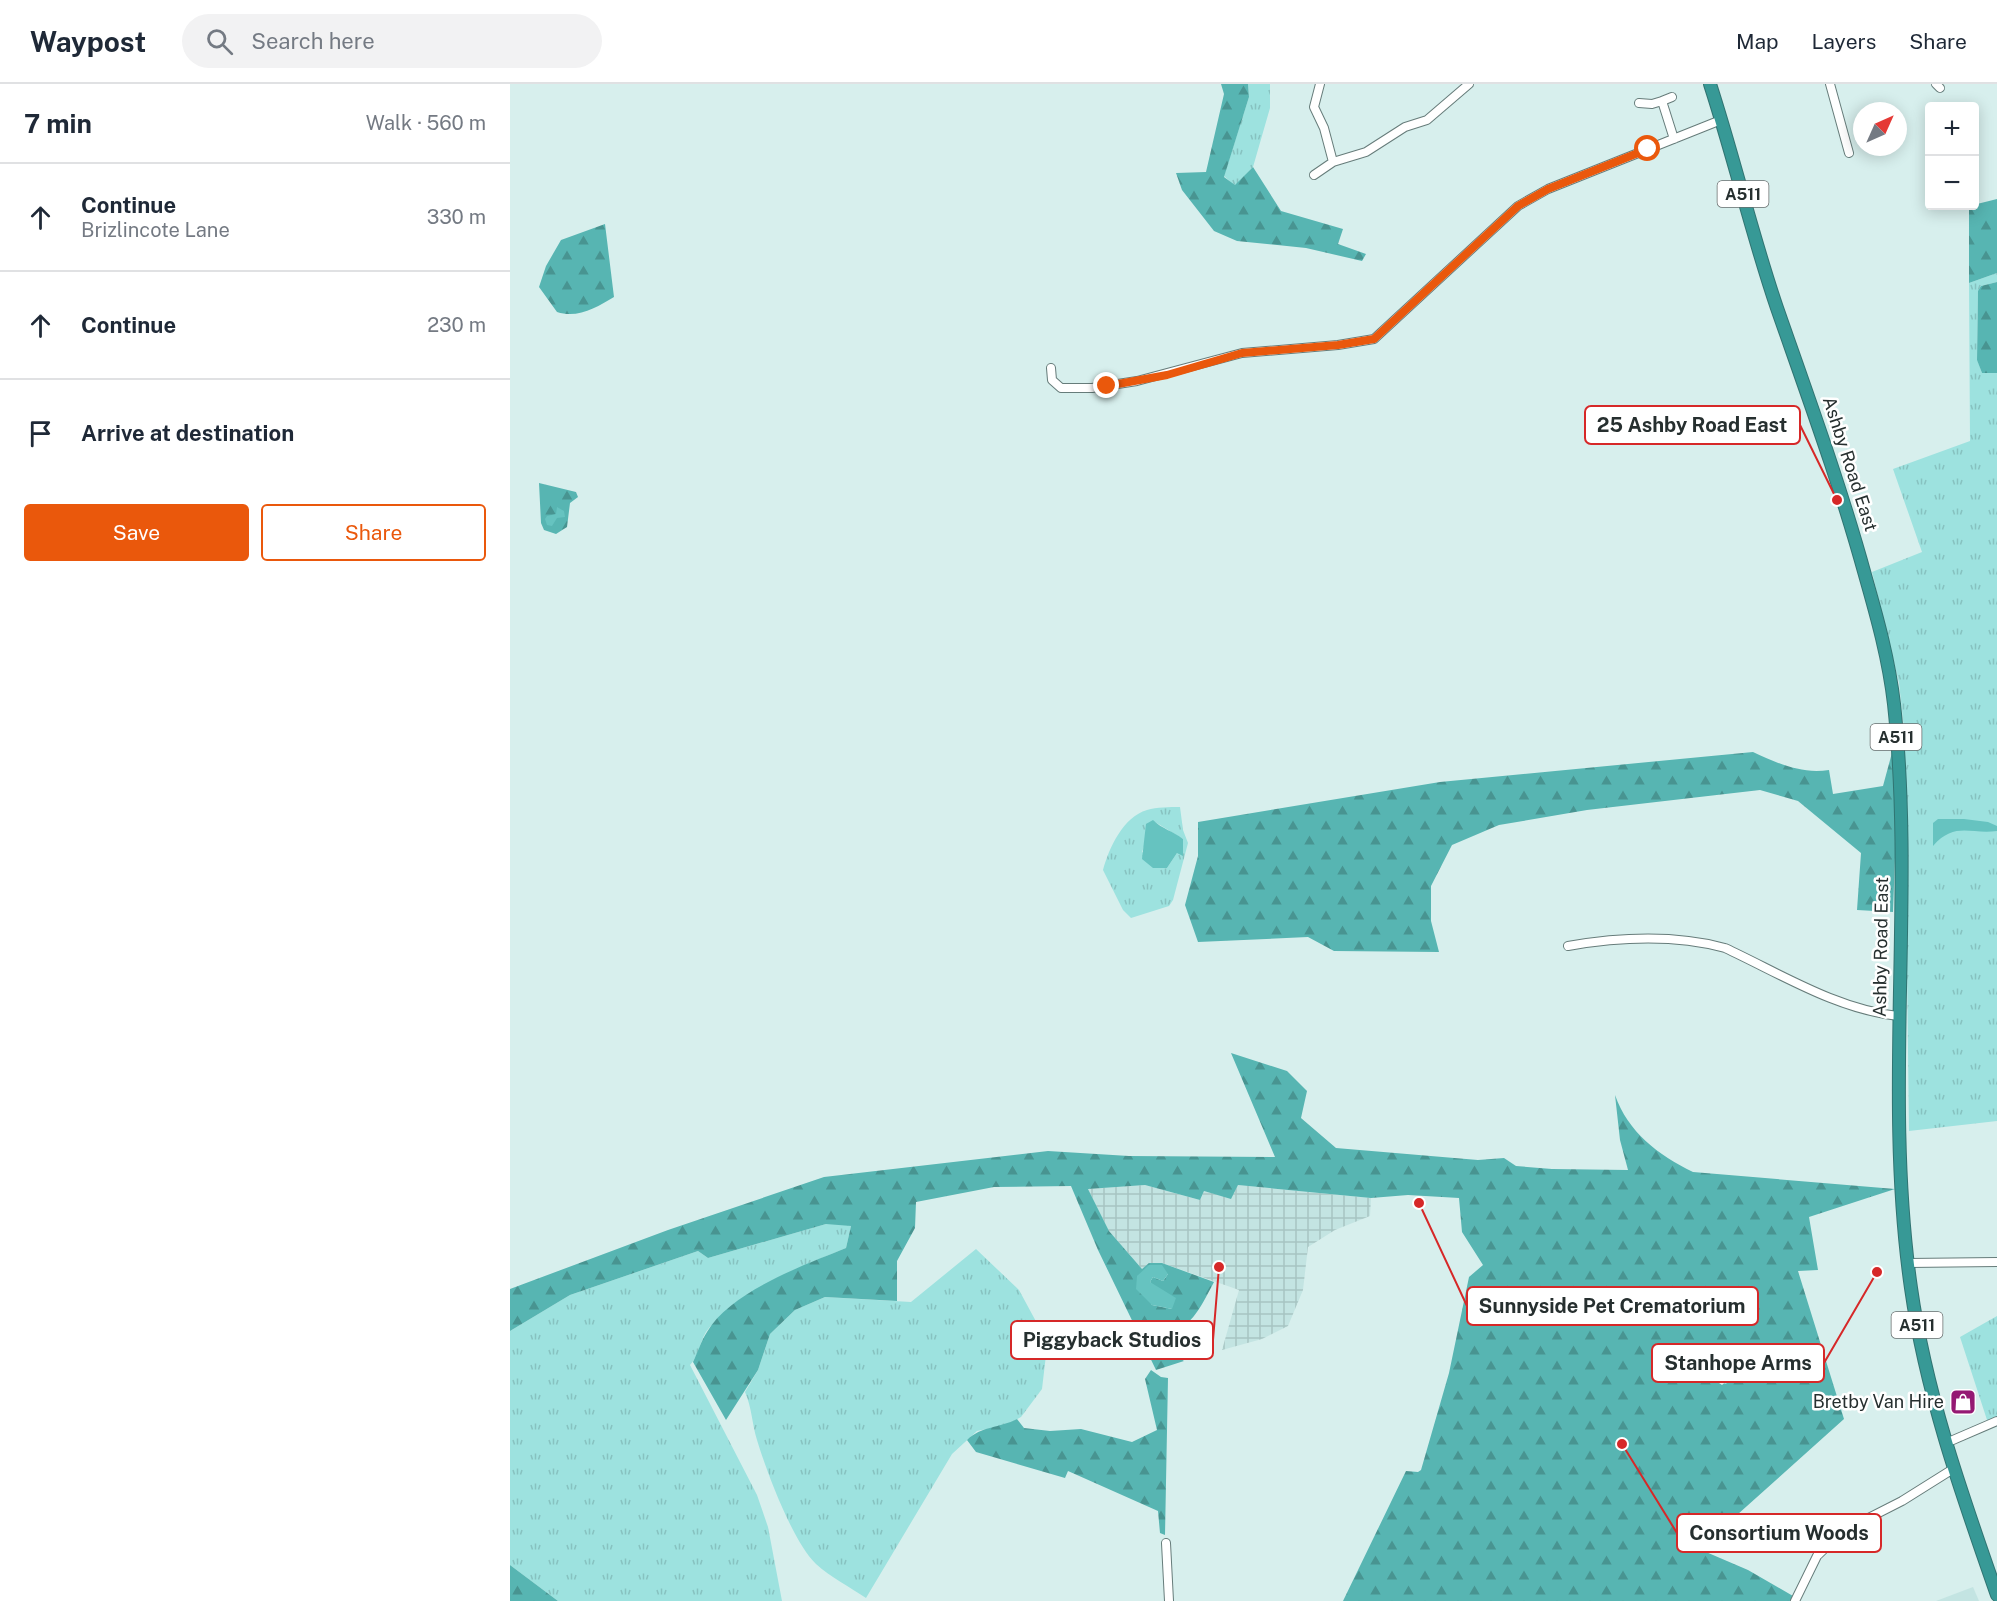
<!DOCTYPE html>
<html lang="en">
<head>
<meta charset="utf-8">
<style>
  body { margin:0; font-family:"Public Sans",sans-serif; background:#f2f2f3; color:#1f2937 }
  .controls { position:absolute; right:18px; top:18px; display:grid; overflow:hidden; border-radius:6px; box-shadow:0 3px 15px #0003 }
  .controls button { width:54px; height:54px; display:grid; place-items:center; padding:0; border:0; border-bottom:2px solid #e0e1e3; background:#fff; color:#1f2937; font:30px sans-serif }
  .compass { position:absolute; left:1343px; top:18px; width:54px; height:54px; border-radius:50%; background:#fff; box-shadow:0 3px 15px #0003; rotate:45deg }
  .stop { position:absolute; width:18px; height:18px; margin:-14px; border:4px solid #ea580c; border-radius:50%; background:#fff }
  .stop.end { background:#ea580c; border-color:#fff; box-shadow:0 2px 6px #0008 }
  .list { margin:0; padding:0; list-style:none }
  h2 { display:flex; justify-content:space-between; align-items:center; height:78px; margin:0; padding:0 24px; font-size:26px }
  h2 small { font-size:20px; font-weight:400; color:#747a83 }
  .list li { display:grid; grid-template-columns:39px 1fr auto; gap:18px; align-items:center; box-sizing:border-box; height:108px; padding:0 24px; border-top:2px solid #e0e1e3 }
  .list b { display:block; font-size:22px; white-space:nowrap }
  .list p { margin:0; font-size:20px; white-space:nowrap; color:#747a83 }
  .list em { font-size:20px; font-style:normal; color:#747a83 }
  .actions { display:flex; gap:12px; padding:18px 24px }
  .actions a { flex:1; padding:14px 0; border:2px solid #ea580c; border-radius:6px; text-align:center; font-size:21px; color:#ea580c }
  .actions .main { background:#ea580c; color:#fff }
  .icon { flex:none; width:33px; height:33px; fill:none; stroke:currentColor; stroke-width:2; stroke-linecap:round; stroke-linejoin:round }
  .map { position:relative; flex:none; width:1487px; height:1517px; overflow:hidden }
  header { display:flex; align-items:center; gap:36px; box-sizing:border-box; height:84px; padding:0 30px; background:#fff; border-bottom:2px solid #e0e1e3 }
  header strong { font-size:28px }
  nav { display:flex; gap:33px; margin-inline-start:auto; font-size:21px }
  .search { width:420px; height:54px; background:#f2f2f3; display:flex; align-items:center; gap:15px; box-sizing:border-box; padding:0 21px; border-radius:33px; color:#747a83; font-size:22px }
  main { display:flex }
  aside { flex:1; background:#fff }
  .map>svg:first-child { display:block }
  .built { fill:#c3e4e2 }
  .industrial { fill:url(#industrial-grid) }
  .grass { fill:url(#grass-tufts); fill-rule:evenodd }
  .forest { fill:url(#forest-firs); fill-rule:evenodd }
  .wetland { fill:url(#wetland-marsh) }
  .water { fill:#66c3c0 }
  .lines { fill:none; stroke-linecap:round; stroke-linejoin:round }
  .minor-casing { stroke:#667c7a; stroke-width:10 }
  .highway-casing { stroke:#317472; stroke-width:14 }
  .minor { stroke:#fff; stroke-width:8 }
  .highway { stroke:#379996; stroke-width:12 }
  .route { stroke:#ea580c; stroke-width:8 }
  .labels { text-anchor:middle; stroke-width:5; stroke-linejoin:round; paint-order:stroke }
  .shield { fill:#fff; stroke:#676d6d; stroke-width:1.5 }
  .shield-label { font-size:16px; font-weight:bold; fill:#262f2f }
  .street-label { font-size:18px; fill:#262f2f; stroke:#fff }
  .poi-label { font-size:18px; fill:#262f2f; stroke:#fff; text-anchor:end }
  .leader { fill:none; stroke:#d62828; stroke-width:2 }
  .callout-dot { fill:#d62828; stroke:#fff; stroke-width:2 }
  .callout { fill:#fff; stroke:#d62828; stroke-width:2 }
  .callout-label { font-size:20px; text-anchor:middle; font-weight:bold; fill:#262f2f }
</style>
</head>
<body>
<header>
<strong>Waypost</strong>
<div class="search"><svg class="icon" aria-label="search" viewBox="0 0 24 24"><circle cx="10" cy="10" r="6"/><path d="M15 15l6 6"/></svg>Search here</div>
<nav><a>Map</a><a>Layers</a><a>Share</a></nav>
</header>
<main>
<aside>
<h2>7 min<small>Walk · 560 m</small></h2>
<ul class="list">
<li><svg class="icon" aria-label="ahead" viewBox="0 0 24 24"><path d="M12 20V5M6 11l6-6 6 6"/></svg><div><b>Continue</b><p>Brizlincote Lane</p></div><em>330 m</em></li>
<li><svg class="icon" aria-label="ahead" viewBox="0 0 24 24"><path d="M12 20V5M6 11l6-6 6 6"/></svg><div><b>Continue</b></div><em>230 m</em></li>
<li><svg class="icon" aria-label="arrive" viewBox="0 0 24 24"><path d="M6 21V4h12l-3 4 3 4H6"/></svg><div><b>Arrive at destination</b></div></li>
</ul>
<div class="actions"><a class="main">Save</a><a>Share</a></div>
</aside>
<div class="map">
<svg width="1487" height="1517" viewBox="0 0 1487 1517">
  <defs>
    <pattern id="industrial-grid" width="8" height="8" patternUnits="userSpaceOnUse" patternTransform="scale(1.5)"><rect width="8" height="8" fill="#c3e4e2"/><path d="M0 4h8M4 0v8" fill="none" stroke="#a7c4c2"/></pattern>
    <pattern id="grass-tufts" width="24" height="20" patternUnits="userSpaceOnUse" patternTransform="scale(1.5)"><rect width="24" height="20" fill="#9de2df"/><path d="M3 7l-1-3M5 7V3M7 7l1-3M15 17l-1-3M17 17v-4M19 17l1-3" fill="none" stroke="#87c2c0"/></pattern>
    <pattern id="forest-firs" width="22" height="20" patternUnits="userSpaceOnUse" patternTransform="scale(1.5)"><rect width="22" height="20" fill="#57b5b2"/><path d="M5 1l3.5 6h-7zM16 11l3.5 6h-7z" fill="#489491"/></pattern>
    <pattern id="wetland-marsh" width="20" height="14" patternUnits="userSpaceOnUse" patternTransform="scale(1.5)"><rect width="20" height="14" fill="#9de2df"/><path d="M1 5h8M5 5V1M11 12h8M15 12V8" fill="none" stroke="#87c2c0"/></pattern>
  </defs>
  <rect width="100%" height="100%" fill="#d7efed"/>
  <path class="built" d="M1463,1503L1469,1517H1426Z"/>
  <path class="industrial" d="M635,1101L690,1116L694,1107L721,1114L728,1101L861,1114L860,1132L825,1146L798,1163L793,1206L778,1242L752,1255L712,1266L729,1206L652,1179L632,1185L599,1147L578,1105Z"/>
  <path class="grass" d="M738,0H760V24L743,83L725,102L714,92L739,13Z
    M1487,189V198L1471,202L1468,208L1467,275L1472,289H1487V1037L1399,1047L1394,645L1389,599L1362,488L1412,468L1383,385L1460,357L1459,199Z
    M670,723L673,746L678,759L663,816L659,822L621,834L613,826L593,786C599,764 613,733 637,726C647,723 659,723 670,723ZM645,738L673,755L672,769H667L657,784L632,768C637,756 636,748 645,738Z
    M332,1139L341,1142L336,1164C288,1184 234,1204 199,1244C190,1254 190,1271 180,1281L247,1411L258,1443L272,1517H48L0,1481V1247L60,1211L188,1167L198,1174L316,1140Z
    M466,1165L509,1206L529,1243L536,1271L532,1305L511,1333L496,1341L467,1347L442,1370L356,1514C340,1503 320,1493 306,1480C283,1458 257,1389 247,1356C242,1340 242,1324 235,1308L248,1286L260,1250L285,1226L315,1213L401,1218Z
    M1487,1232V1334L1478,1339L1450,1253Z"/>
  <path class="forest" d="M711,0H738L739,13L714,93L725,101L743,83L771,127L833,145L828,160L856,170L852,177L796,164L727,157L704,147L672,106L666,89L696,88L714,10Z
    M1487,115V189L1459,199V122Z
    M95,140L104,213C87,223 68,235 47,228L29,203L36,182L51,156Z
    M1487,198V289H1472L1467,276L1468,207L1471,202Z
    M29,399L66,408L68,413L60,419L57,443L46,450L34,446L31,439Z
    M1383,665L1386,746L1383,828L1347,826L1351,769L1288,717L1250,706L1077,726L989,741L942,761L921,802V837L929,868L824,867L798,853L688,858L675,821L688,772V738L930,698L1243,668C1269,680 1291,690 1319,686L1323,710L1373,702Z
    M721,969L777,987L797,1007L791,1034L826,1064L968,1076L994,1074L1006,1082L1042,1085L1118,1086L1110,1056L1105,1011C1118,1048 1148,1071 1183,1088L1385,1105L1299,1133L1308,1186L1288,1187L1334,1335L1189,1465L1238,1486L1283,1512L1281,1517H833L896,1387L908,1388L911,1386L939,1289L959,1193L973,1181L952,1148L949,1114L898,1111L861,1114L728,1101L721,1115L694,1107L690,1116L635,1101L578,1105L599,1147L632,1185L639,1179H652L704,1198C689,1226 682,1245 649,1252L658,1266L674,1277L646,1286L588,1166L561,1102L484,1103L406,1118L405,1144L387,1177V1217L315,1213L285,1226L260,1250L248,1286L216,1336L183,1278C188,1268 191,1257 197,1248C220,1208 294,1181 336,1164L341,1142L316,1140L198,1174L188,1167L60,1211L0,1247V1205L158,1146L314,1093L538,1067L619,1072L765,1073ZM658,1190L653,1197L643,1193L640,1198L662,1225L642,1221L627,1192ZM1218,1276L1229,1282L1231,1285L1212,1301L1206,1297Z
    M641,1286L651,1293L658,1294L655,1451L650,1449L648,1427L558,1387L555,1394L466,1368L457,1356C471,1342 490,1344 507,1335L514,1344L540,1347L571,1345L622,1358L647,1346L635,1295Z
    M0,1481L48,1517H0Z"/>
  <path class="wetland" d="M1199,1270H1206L1231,1285L1216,1300L1195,1294L1194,1285Z"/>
  <path class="water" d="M47,423L54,427L55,433L47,434L42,442L37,441L35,435L37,432L46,430Z
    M1428,735H1454L1478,738L1487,742V747C1461,751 1445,737 1423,762V739Z
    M643,736C652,745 663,747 673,755V772L667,769L657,784H643L632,775L636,740Z
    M639,1181H652L658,1190L653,1197L643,1193L640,1198L666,1214L662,1225L642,1221L626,1205L627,1192Z"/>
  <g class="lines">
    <defs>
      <path id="minor" d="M810,0L804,23L814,44L823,78
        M1320,0L1339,69
        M1426,0L1430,4
        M1162,13L1152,17L1164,55
        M1129,19L1142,20L1152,17
        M804,91L823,78L856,68L895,43L917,36L959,0
        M541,284L542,296L551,304H582L627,297L732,269L828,261L864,255L1008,122L1038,105L1211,36
        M1058,862C1110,853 1163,850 1215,864C1271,890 1326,925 1388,932
        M1398,1179L1487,1178
        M1436,1359L1487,1337
        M656,1459L659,1517
        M1285,1517L1307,1472L1333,1447L1392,1417L1443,1385"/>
      <path id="highway" d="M1200,0C1224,74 1242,151 1267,224C1298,313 1330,400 1355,491C1367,533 1379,576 1384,620C1405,814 1373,1010 1401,1204C1416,1310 1452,1411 1487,1511"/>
    </defs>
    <use href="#minor" class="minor-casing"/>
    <use href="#highway" class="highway-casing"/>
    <use href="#minor" class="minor"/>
    <use href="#highway" class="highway"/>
  </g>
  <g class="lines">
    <path class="route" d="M597,302L657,291L732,269L828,261L864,255L1008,122L1038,105L1138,65"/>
  </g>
  <defs>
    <symbol id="shop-square" viewBox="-11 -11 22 22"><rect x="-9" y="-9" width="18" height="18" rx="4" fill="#951973" stroke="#fff"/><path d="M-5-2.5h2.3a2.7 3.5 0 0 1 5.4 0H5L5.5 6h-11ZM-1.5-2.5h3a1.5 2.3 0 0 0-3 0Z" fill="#fff"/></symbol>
  </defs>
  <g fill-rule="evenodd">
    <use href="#shop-square" x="1438" y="1303" width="30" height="30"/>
  </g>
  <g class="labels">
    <g class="shield">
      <rect x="1207.5" y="97" width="51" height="26" rx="4.5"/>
      <rect x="1360.5" y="640" width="51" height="26" rx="4.5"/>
      <rect x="1381.5" y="1228" width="51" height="26" rx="4.5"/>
    </g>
    <g class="shield-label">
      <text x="1233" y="116">A511</text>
      <text x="1386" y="659">A511</text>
      <text x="1407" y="1247">A511</text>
    </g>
    <g class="street-label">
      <text transform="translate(1340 380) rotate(72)" y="6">Ashby Road East</text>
      <text transform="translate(1371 863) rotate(-89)" y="6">Ashby Road East</text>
    </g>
    <g class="poi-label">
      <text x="1434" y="1324">Bretby Van Hire</text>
    </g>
  </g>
  <path class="leader" d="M1327 416L1290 341M909 1119L957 1222M709 1183L703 1256M1367 1188L1314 1279M1112 1360L1167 1449"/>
  <g class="callout-dot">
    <circle cx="1327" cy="416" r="6"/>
    <circle cx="909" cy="1119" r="6"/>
    <circle cx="709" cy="1183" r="6"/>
    <circle cx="1367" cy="1188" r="6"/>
    <circle cx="1112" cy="1360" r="6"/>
  </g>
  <g class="callout">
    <rect x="1075" y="322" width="215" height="38" rx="6"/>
    <rect x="957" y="1203" width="291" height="38" rx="6"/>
    <rect x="501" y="1237" width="202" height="38" rx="6"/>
    <rect x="1142" y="1260" width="172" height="38" rx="6"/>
    <rect x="1167" y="1430" width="204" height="38" rx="6"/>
  </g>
  <g class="callout-label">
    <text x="1182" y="348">25 Ashby Road East</text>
    <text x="1102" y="1229">Sunnyside Pet Crematorium</text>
    <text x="602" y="1263">Piggyback Studios</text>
    <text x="1228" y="1286">Stanhope Arms</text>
    <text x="1269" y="1456">Consortium Woods</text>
  </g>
</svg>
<div class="controls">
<button>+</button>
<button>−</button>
</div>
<svg class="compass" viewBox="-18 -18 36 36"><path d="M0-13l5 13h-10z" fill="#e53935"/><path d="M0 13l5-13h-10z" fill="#747a83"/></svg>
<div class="stop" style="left:1138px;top:65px"></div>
<div class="stop end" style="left:597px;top:302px"></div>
</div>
</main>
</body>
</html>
